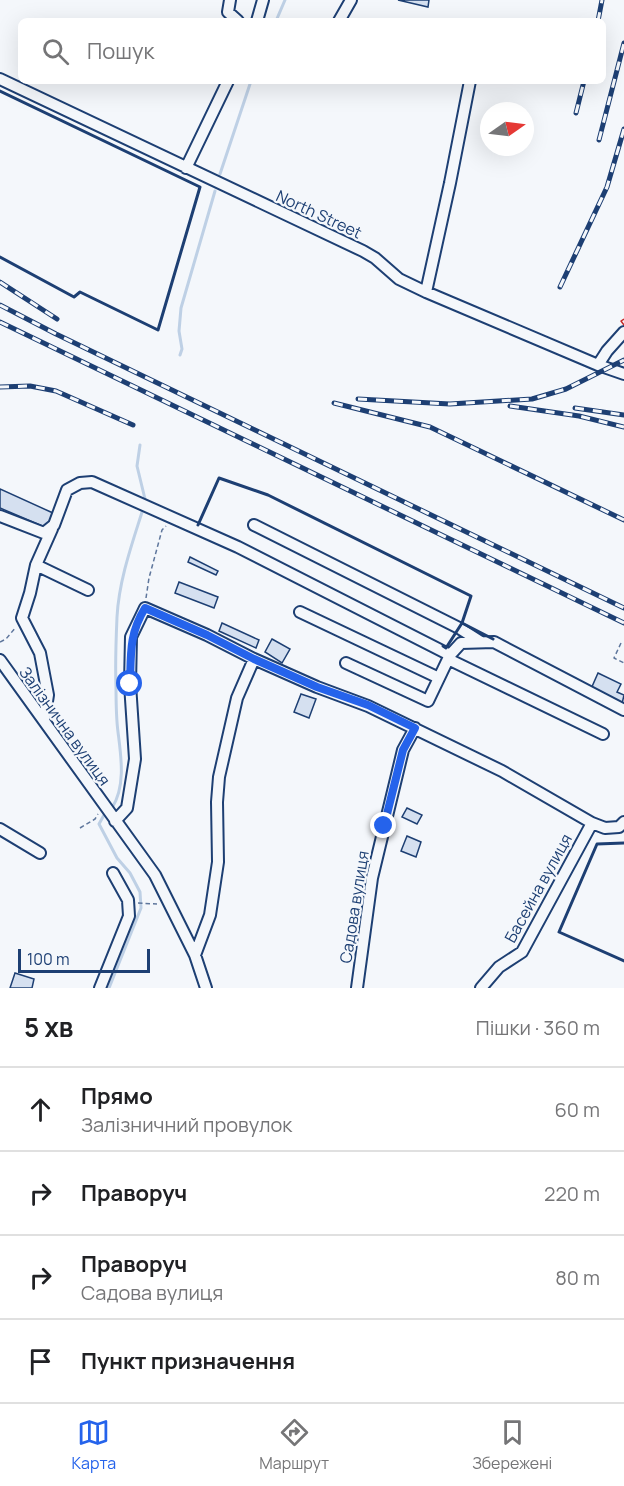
<!DOCTYPE html>
<html lang="uk">
<head>
<meta charset="utf-8">
<style>
  body { margin:0; font-family:Manrope,sans-serif; background:#f2f2f2; color:#202124 }
  .compass { position:absolute; left:480px; top:102px; width:54px; height:54px; border-radius:50%; background:#fff; box-shadow:0 6px 24px #0002; rotate:76deg }
  .scale { position:absolute; left:18px; bottom:15px; width:132px; box-sizing:border-box; padding-left:6px; border:3px solid #1d3f73; border-top:0; font-size:16px; line-height:21px; white-space:nowrap; color:#1d3f73; -webkit-text-stroke:4px #f4f7fb; paint-order:stroke }
  .stop { position:absolute; width:18px; height:18px; margin:-14px; border:4px solid #2563eb; border-radius:50%; background:#fff }
  .stop.end { background:#2563eb; border-color:#fff; box-shadow:0 2px 6px #0008 }
  .list { margin:0; padding:0; list-style:none }
  h2 { display:flex; justify-content:space-between; align-items:center; height:78px; margin:0; padding:0 24px; font-size:26px }
  h2 small { font-size:20px; font-weight:400; color:#757577 }
  .list li { display:grid; grid-template-columns:39px 1fr auto; gap:18px; align-items:center; box-sizing:border-box; height:84px; padding:0 24px; border-top:2px solid #e0e0e0 }
  .list b { display:block; font-size:22px; white-space:nowrap }
  .list p { margin:0; font-size:20px; white-space:nowrap; color:#757577 }
  .list em { font-size:20px; font-style:normal; color:#757577 }
  .icon { flex:none; width:33px; height:33px; fill:none; stroke:currentColor; stroke-width:2; stroke-linecap:round; stroke-linejoin:round }
  .map { position:relative; flex:none; width:624px; height:988px; overflow:hidden }
  .search { position:absolute; background:#fff; box-shadow:0 6px 24px #0002; left:18px; right:18px; top:18px; height:66px; display:flex; align-items:center; gap:15px; box-sizing:border-box; padding:0 21px; border-radius:9px; color:#757577; font-size:22px }
  .sheet { height:414px; background:#fff }
  nav { display:flex; justify-content:space-around; align-items:center; box-sizing:border-box; height:84px; border-top:2px solid #e0e0e0; background:#fff; font-size:16px; color:#757577 }
  nav a { display:grid; justify-items:center; gap:3px }
  nav .on { color:#2563eb }
  .map>svg:first-child { display:block }
  .lines { fill:none; stroke-linecap:round; stroke-linejoin:round }
  .stream { stroke:#bed0e5; stroke-width:3 }
  .building { fill:#d5e0f0; stroke:#1d3f73; stroke-width:1.5 }
  .minor-casing { stroke:#1d3f73; stroke-width:14 }
  .path { stroke:#5e769c; stroke-width:1.5; stroke-dasharray:4.5 3; stroke-linecap:butt }
  .minor { stroke:#f4f7fb; stroke-width:10 }
  .rail-casing { stroke:#1d3f73; stroke-width:5 }
  .rail { stroke:#f4f7fb; stroke-width:3; stroke-dasharray:9; stroke-linecap:butt }
  .wall { stroke:#1d3f73; stroke-width:3 }
  .power { stroke:#c62828; stroke-width:1.5; stroke-dasharray:21 4.5 3 4.5; stroke-linecap:butt }
  .route { stroke:#2563eb; stroke-width:8 }
  .labels { text-anchor:middle; stroke-width:4.5; stroke-linejoin:round; paint-order:stroke }
  .street-label { font-size:16px; fill:#1d3f73; stroke:#f4f7fb }
</style>
</head>
<body>
<div class="map">
<svg width="624" height="988" viewBox="0 0 624 988">
  <rect width="100%" height="100%" fill="#f4f7fb"/>
  <g class="lines">
    <path class="stream" d="M276,21L285,0
      M220,174L251,81
      M180,355L182,349L179,331L181,308L215,191
      M140,445L137,466L145,499
      M112,808C126,786 121,756 118,732C116,717 116,701 116,686C115,663 116,640 117,617C119,580 132,544 143,509
      M104,815L99,824L117,858L130,873L140,892L141,908L109,988"/>
  </g>
  <path class="building" d="M398,0H429L428,7Z
    M0,489L53,513L47,528L0,508Z
    M190,557L218,571L216,575L188,562Z
    M179,582L218,597L214,608L175,593Z
    M222,623L259,640L256,648L219,631Z
    M272,639L290,649L282,663L265,652Z
    M598,673L621,684L617,692L624,695L622,704L591,689Z
    M301,694L316,699L309,718L294,712Z
    M407,808L422,815L417,824L402,817Z
    M407,836L421,842L416,857L401,851Z
    M15,973L34,979L32,988H10Z"/>
  <g class="lines">
    <defs>
      <path id="minor" d="M230,0L228,12L238,21
        M257,21L263,0
        M339,21L351,0
        M0,79L363,251L375,258L399,279L426,292L598,365L624,374
        M186,168L228,81
        M426,292L450,183L470,81
        M598,365L607,351L624,332
        M0,516L44,533L54,525L67,490L80,483L92,482L238,547L450,655L461,643L494,642L624,710
        M254,525L459,628L481,642
        M36,565L88,590
        M300,612L439,678
        M448,659L603,734
        M0,660L155,875L195,955L206,988
        M346,663L428,701L450,655
        M44,721L48,695L40,653L22,618L30,593L36,565L52,529
        M115,821L127,808L135,759L130,684L131,637L145,608L207,635L254,659L317,687L368,706L502,771L592,823L605,828L619,827L624,822
        M0,829L40,853
        M195,955L210,915L218,862L217,802L219,777L237,698L254,659
        M100,988L129,916L128,900L113,873
        M357,988L372,878L403,750L415,728
        M481,988L499,967L522,952L592,823"/>
    </defs>
    <use href="#minor" class="minor-casing"/>
    <path class="path" d="M146,598L149,578L162,530L166,526
      M0,642L6,639L16,627
      M621,643L614,658L624,663
      M80,828L95,819L98,814
      M138,903L157,904"/>
    <use href="#minor" class="minor"/>
    <defs>
      <path id="rail" d="M598,21L602,0
        M576,113L584,81
        M599,140L624,43
        M0,282L57,319
        M560,287L607,187L624,129
        M0,305L56,334L624,608
        M0,322L624,623
        M0,387L30,386L56,391L133,425
        M358,399L450,404L532,399L566,389L624,360
        M334,403L430,427L624,520
        M510,406L579,416L624,427
        M575,408L624,415"/>
    </defs>
    <use href="#rail" class="rail-casing"/>
    <use href="#rail" class="rail"/>
    <path class="wall" d="M0,91L200,187L158,330L80,292L74,297L0,257
      M198,525L219,478L268,495L471,596L462,623L493,639
      M443,646L446,648L462,623
      M624,843L597,844L559,932L624,961"/>
    <path class="power" d="M624,319L621,321L624,325"/>
  </g>
  <g class="lines">
    <path class="route" d="M130,684C131,654 129,634 145,608L207,635L254,659L317,687L368,705L415,728L403,750L384,826"/>
  </g>
  <g class="labels">
    <g class="street-label">
      <text transform="translate(319 214) rotate(25)" y="6">North Street</text>
      <text transform="translate(65 726) rotate(54)" y="6">Залізнична вулиця</text>
      <text transform="translate(538 888) rotate(-61)" y="6">Басейна вулиця</text>
      <text transform="translate(354 907) rotate(-81)" y="6">Садова вулиця</text>
    </g>
  </g>
</svg>
<svg class="compass" viewBox="-18 -18 36 36"><path d="M0-13l5 13h-10z" fill="#e53935"/><path d="M0 13l5-13h-10z" fill="#757577"/></svg>
<div class="scale">100 m</div>
<div class="stop" style="left:130px;top:684px"></div>
<div class="stop end" style="left:384px;top:826px"></div>
<div class="search"><svg class="icon" aria-label="search" viewBox="0 0 24 24"><circle cx="10" cy="10" r="6"/><path d="M15 15l6 6"/></svg>Пошук</div>
</div>
<section class="sheet">
<h2>5 хв<small>Пішки · 360 m</small></h2>
<ul class="list">
<li><svg class="icon" aria-label="ahead" viewBox="0 0 24 24"><path d="M12 20V5M6 11l6-6 6 6"/></svg><div><b>Прямо</b><p>Залізничний провулок</p></div><em>60 m</em></li>
<li><svg class="icon" aria-label="right" viewBox="0 0 24 24"><path d="M7 20v-9h11M14 6l5 5-5 5"/></svg><div><b>Праворуч</b></div><em>220 m</em></li>
<li><svg class="icon" aria-label="right" viewBox="0 0 24 24"><path d="M7 20v-9h11M14 6l5 5-5 5"/></svg><div><b>Праворуч</b><p>Садова вулиця</p></div><em>80 m</em></li>
<li><svg class="icon" aria-label="arrive" viewBox="0 0 24 24"><path d="M6 21V4h12l-3 4 3 4H6"/></svg><div><b>Пункт призначення</b></div></li>
</ul>
</section>
<nav>
<a class="on"><svg class="icon" aria-label="map" viewBox="0 0 24 24"><path d="M3 6l6-2 6 2 6-2v14l-6 2-6-2-6 2zM9 4v14M15 6v14"/></svg>Карта</a>
<a><svg class="icon" aria-label="directions" viewBox="0 0 24 24"><path d="M12 3l9 9-9 9-9-9zM9 14v-3h6M13 9l2 2-2 2"/></svg>Маршрут</a>
<a><svg class="icon" aria-label="saved" viewBox="0 0 24 24"><path d="M7 4h10v16l-5-4-5 4z"/></svg>Збережені</a>
</nav>
</body>
</html>
